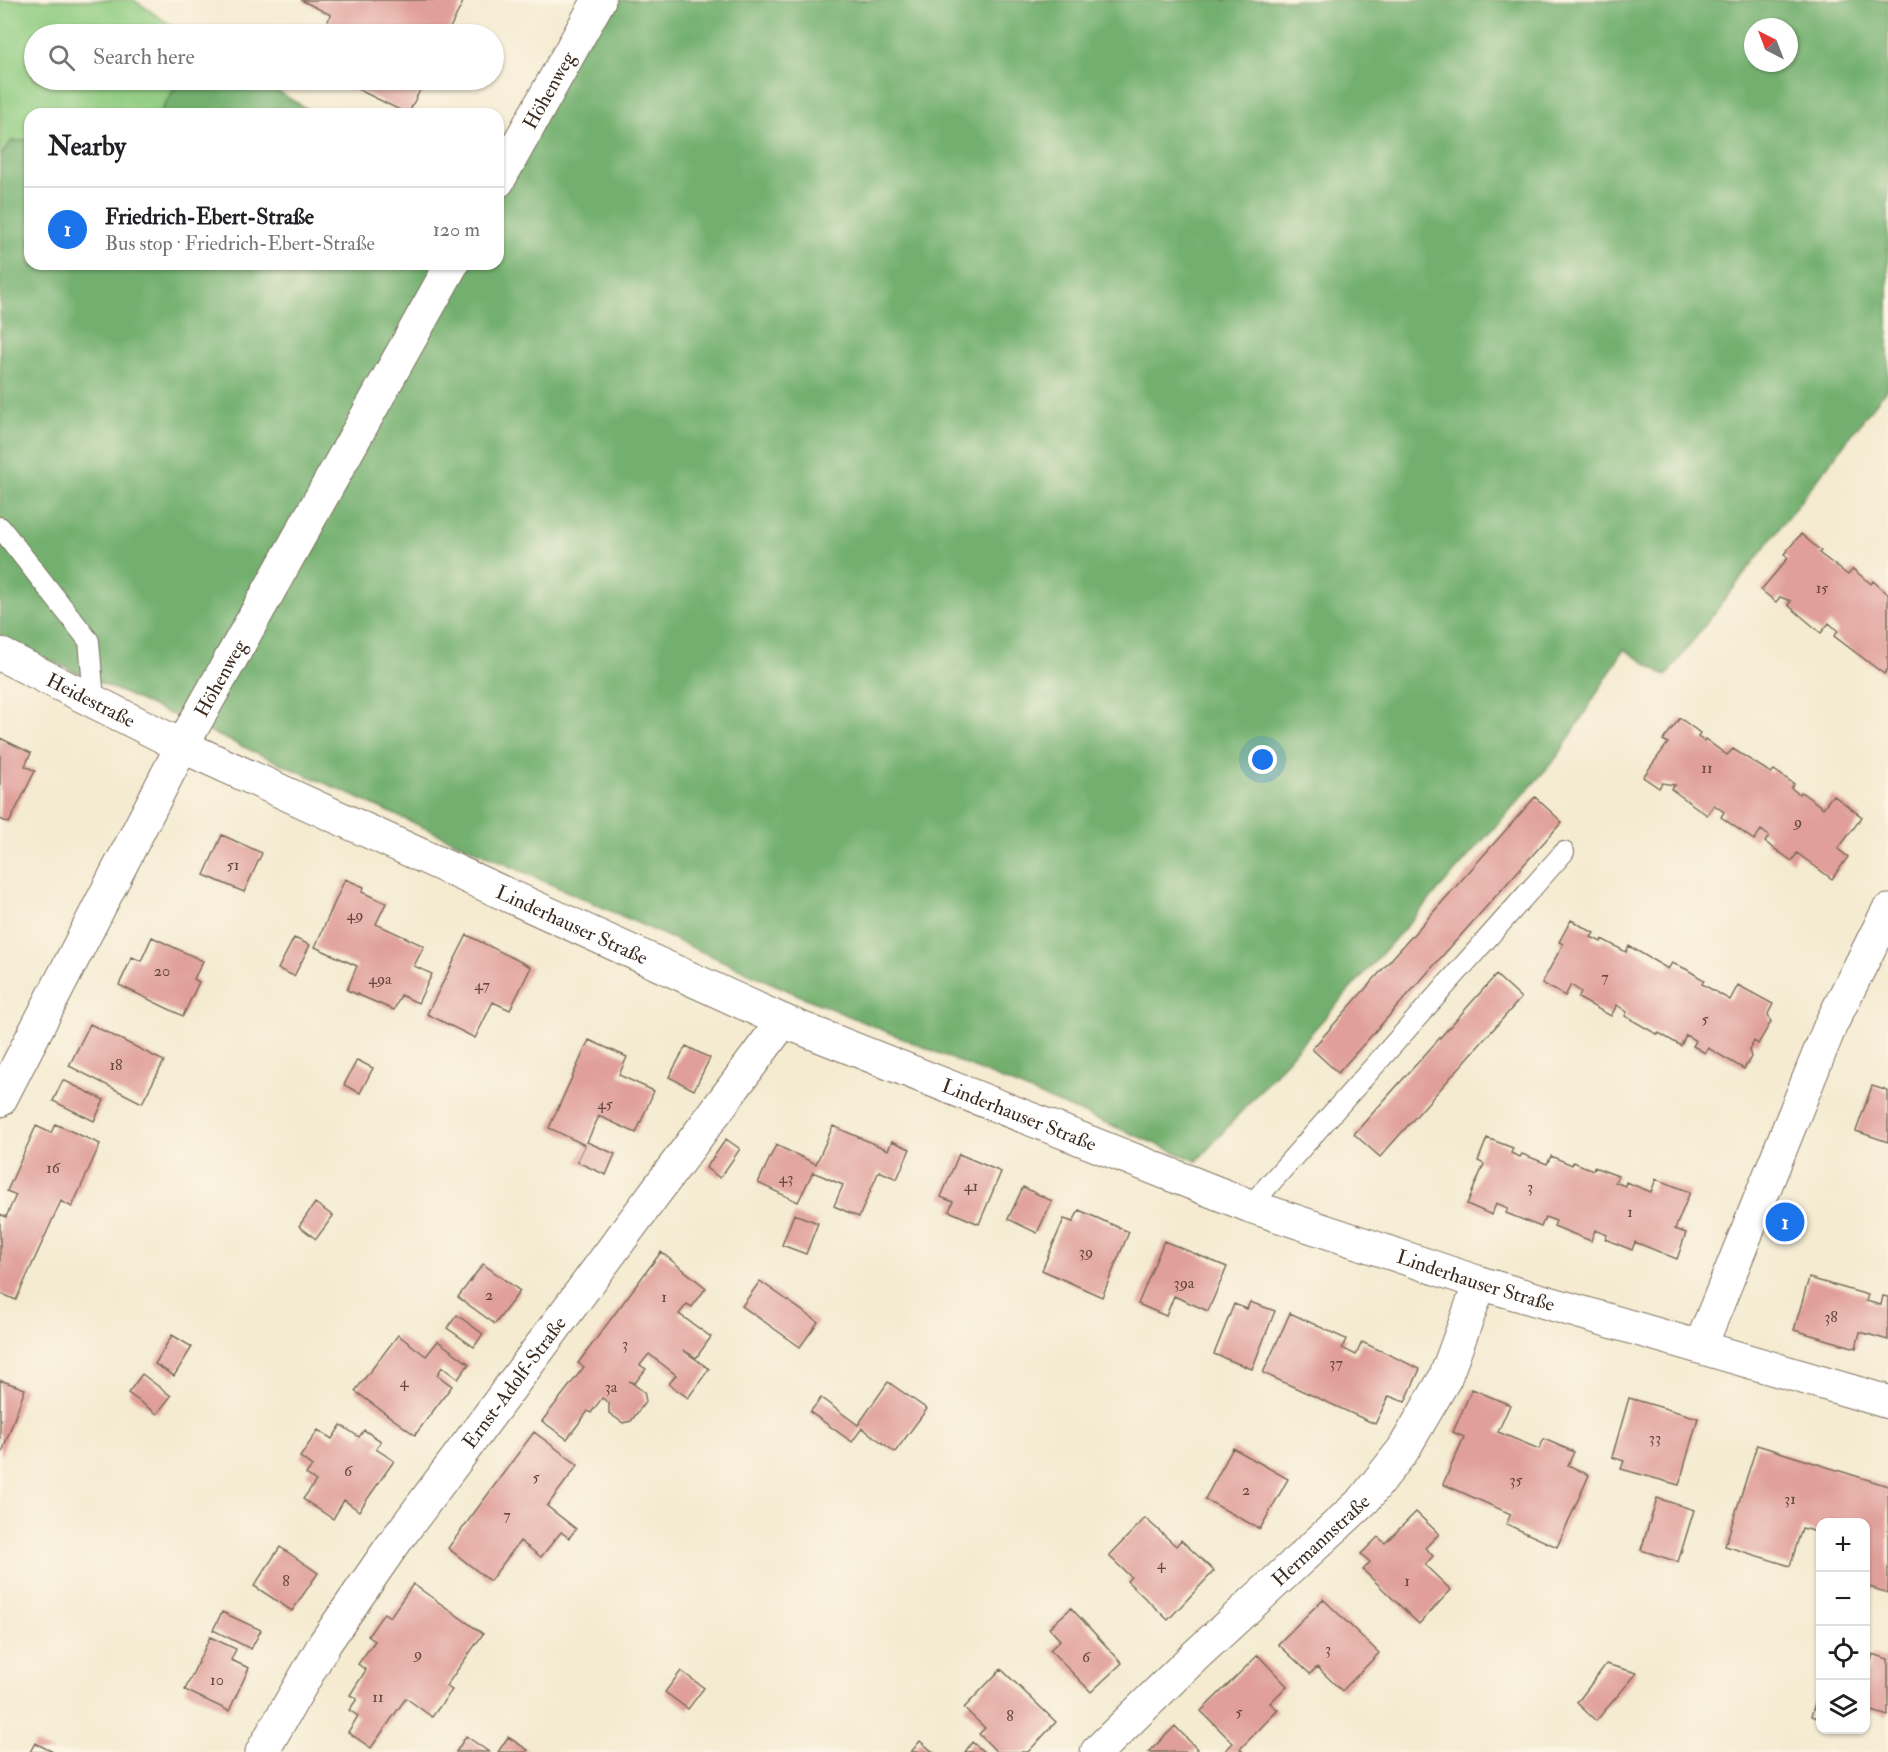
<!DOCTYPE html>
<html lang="en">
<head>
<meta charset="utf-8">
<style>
  body { margin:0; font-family:"IM FELL Double Pica",serif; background:#f2f2f2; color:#202124 }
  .controls { position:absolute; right:18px; bottom:18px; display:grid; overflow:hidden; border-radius:12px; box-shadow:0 2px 4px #0004 }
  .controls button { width:54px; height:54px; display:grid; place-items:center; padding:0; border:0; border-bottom:2px solid #e0e0e0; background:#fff; color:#202124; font:30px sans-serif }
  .compass { position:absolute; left:1744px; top:18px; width:54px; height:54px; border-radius:50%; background:#fff; box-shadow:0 2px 4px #0004; rotate:318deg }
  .you { position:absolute; left:1263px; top:760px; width:21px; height:21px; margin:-15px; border:4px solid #fff; border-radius:50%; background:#1a73e8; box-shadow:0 0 0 9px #1a73e833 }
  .badge { display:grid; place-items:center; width:39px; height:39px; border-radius:50%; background:#1a73e8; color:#fff; font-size:20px; font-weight:700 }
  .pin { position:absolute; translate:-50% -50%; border:3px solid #fff; box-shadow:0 2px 6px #0006 }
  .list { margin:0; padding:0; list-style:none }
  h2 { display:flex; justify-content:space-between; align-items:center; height:78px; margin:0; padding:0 24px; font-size:26px }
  h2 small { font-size:20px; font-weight:400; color:#757577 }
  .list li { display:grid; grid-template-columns:39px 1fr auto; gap:18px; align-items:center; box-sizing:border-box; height:84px; padding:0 24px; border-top:2px solid #e0e0e0 }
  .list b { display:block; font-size:22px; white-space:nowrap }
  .list p { margin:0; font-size:20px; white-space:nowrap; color:#757577 }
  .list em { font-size:20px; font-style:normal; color:#757577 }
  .icon { flex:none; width:33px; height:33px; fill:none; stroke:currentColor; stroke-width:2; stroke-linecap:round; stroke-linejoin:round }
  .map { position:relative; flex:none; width:1888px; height:1752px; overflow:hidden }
  .search { position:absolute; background:#fff; box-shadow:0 2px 4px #0004; left:24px; top:24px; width:480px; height:66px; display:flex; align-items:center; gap:15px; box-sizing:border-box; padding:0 21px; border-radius:33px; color:#757577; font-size:22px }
  .panel { position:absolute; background:#fff; box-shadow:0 2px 4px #0004; left:24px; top:108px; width:480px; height:162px; border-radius:18px }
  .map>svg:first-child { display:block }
  .green { fill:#8fcc81; stroke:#657b50; stroke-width:1.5 }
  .forest { fill:#73b06f; stroke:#576d46; stroke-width:1.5; fill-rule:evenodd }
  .building { fill:#e09f9a }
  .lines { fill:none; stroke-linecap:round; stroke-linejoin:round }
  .lane-casing { stroke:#7c6e5d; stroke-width:22 }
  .street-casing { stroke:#7c6e5d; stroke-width:35 }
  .lane { stroke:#fff; stroke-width:20 }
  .street { stroke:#fff; stroke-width:33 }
  .labels { text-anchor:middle; stroke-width:4.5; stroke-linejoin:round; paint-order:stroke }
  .number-label { font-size:16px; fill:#64473d }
  .street-label { font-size:20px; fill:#3b2a1e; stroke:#fcf5e5 }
</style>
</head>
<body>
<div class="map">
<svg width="1888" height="1752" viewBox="0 0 1888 1752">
  <rect width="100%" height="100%" fill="#fcf5e5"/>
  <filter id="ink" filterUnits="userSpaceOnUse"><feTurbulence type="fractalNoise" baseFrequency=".0167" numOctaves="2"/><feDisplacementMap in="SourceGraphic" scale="12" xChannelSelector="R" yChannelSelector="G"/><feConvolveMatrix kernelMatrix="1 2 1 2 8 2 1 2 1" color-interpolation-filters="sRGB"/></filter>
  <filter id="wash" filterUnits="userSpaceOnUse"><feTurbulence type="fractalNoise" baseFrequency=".008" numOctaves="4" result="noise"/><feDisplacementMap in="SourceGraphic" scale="24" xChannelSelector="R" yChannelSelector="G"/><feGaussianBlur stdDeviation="1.35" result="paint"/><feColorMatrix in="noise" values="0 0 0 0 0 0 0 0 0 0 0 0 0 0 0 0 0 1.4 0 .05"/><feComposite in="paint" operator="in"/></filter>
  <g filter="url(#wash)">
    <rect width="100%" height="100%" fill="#f4ebd1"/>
    <path class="green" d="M0,0H134L184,34H34V80H180L159,114H30V140L12,141L0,157Z"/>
    <path class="forest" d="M589,0H1888V387L1666,676L1624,649L1558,756L1197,1161L796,994L0,638V157L12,141L30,140V264H498V158ZM1753,27H1789V63H1753Z
      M180,80H258L316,114H159Z"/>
    <g id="blocks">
      <path class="building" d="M301,0H464L447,34H321L331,15Z
        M339,80H425L408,114Z
        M1801,534L1821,551L1819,553L1848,575L1853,569L1871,584L1873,581L1888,594V669L1884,674L1834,636L1838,631L1829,623L1821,633L1788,605L1791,601L1780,597L1776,602L1761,590L1788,558L1784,554Z
        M1680,718L1700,733L1698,737L1704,741L1705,739L1727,755L1733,749L1771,773L1774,770L1794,784L1791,788L1799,794L1801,792L1823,808L1833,795L1862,817L1838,849L1848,857L1832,879L1797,853L1792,861L1765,842L1769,836L1761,830L1754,840L1721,817L1724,812L1714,805L1707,815L1671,789L1675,785L1662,783L1659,788L1643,777L1668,743L1663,740Z
        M0,738L31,753L25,766L35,771L9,823L0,819Z
        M1535,797L1562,822L1338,1073L1312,1049Z
        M222,835L262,853L244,892L204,875Z
        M345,879L364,887L362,892L386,903L376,924L424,946L414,966L432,974L418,1003L401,995L394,1010L347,990L357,966L315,947Z
        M1571,920L1594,933L1591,937L1601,942L1602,939L1626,952L1629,946L1668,969L1672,963L1686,969L1704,980L1702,984L1730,1000L1738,985L1773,1004L1768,1014L1771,1022L1758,1044L1754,1041L1749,1050L1751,1057L1744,1069L1708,1048L1705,1053L1693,1046L1696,1041L1686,1035L1681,1046L1659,1033L1658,1035L1625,1016L1627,1012L1617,1005L1611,1016L1578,998L1581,992L1571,985L1565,996L1542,983L1563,944L1559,942Z
        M467,935L531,967L510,1010L493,1002L475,1038L427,1014Z
        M152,937L203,961L194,979L199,982L183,1016L119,985L132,957L141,961Z
        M294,938L310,945L294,976L278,969Z
        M1496,975L1521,998L1380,1157L1354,1134Z
        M90,1024L164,1061L142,1103L69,1066Z
        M589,1040L627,1057L619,1075L654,1091L636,1133L599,1116L587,1142L615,1154L606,1175L577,1162L585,1145L549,1128Z
        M686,1046L710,1058L694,1090L669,1077Z
        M357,1060L373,1068L360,1093L344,1085Z
        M63,1080L104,1100L94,1121L53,1101Z
        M1872,1086L1888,1091V1142L1856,1131Z
        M55,1124L100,1144L72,1207L61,1201L16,1300L0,1293V1214L6,1217L16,1195L7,1191L36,1126L51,1133Z
        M833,1126L888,1150L892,1141L910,1149L897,1179L879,1171L859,1217L834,1206L843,1185L813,1172L798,1202L758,1183L776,1145L816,1164Z
        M1487,1138L1513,1148L1511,1153L1520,1157L1522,1154L1547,1164L1551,1156L1572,1165L1573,1162L1593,1170L1594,1167L1618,1176L1615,1182L1625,1186L1626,1182L1651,1192L1656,1179L1690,1192L1675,1229L1686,1233L1677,1259L1635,1242L1632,1250L1605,1239L1607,1235L1595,1230L1591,1241L1554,1226L1556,1221L1545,1217L1541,1227L1506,1213L1508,1208L1496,1203L1492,1215L1467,1204L1484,1164L1478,1161Z
        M726,1139L740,1149L720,1178L706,1168Z
        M959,1154L1001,1172L979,1224L949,1211L953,1202L941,1197Z
        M1023,1187L1052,1201L1037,1233L1008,1219Z
        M315,1203L333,1216L316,1239L299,1226Z
        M1079,1210L1129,1232L1102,1297L1042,1270L1064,1219L1073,1222Z
        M794,1214L818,1223L806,1254L782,1245Z
        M1164,1241L1227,1267L1208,1311L1174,1296L1166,1316L1138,1304Z
        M661,1252L706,1288L692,1307L687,1304L679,1314L711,1337L696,1358L683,1350L709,1369L688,1398L669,1384L676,1375L649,1354L640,1365L646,1369L635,1383L629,1381L644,1392L646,1401L631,1421L623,1423L609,1413V1403L602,1398L591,1413L588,1411L567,1439L542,1421L584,1367L578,1363Z
        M483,1264L520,1291L495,1324L458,1297Z
        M1809,1278L1868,1295L1866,1301L1881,1305L1883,1296L1888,1297V1340L1860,1332L1856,1348L1794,1330Z
        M760,1281L818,1322L800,1347L742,1306Z
        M1250,1302L1275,1311L1252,1369L1214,1354L1234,1304L1247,1309Z
        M1290,1313L1346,1339L1342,1348L1356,1355L1362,1342L1420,1369L1405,1402L1389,1396L1375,1424L1263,1373Z
        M457,1315L483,1334L474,1347L447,1328Z
        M172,1335L192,1347L174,1376L155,1364Z
        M398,1335L426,1356L438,1341L469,1364L458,1379L442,1367L437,1375L452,1386L415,1435L355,1391Z
        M142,1374L171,1396L157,1414L128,1393Z
        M0,1380L25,1389L0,1458Z
        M888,1382L927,1409L895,1452L862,1428L852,1442L810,1412L821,1398L858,1425Z
        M1472,1389L1510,1405L1498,1432L1539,1449L1544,1439L1574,1452L1568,1465L1589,1475L1557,1547L1506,1524L1511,1514L1443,1484L1464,1437L1453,1432Z
        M1629,1398L1698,1418L1679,1485L1621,1469L1624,1461L1612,1457Z
        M341,1425L359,1437L364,1430L381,1441L376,1449L394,1461L359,1511L344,1500L333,1519L303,1499L316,1481L306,1474L312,1466L300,1457L318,1430L332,1439Z
        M534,1432L578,1465L547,1506L576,1529L569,1538L561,1532L541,1557L520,1541L490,1581L448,1548Z
        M1757,1445L1888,1486V1593L1866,1586V1522H1820V1533L1802,1528L1790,1566L1725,1546Z
        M1233,1448L1288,1479L1260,1529L1205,1499Z
        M1657,1498L1694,1510L1678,1562L1641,1550Z
        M1416,1512L1439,1534L1425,1548L1433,1556L1425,1565L1451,1590L1419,1624L1363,1570L1370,1562L1361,1554L1378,1537L1385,1543Z
        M1145,1518L1176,1546L1181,1540L1214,1571L1168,1620L1127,1581L1131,1577L1109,1556Z
        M280,1547L318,1573L292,1611L254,1586Z
        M413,1584L483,1634L446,1686L452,1690L432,1717L406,1698L371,1748L348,1732L358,1716L349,1710L357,1699L350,1695L366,1670L358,1664L375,1641L368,1636L384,1613L390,1617Z
        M1323,1599L1379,1653L1342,1691L1317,1667L1310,1674L1278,1644Z
        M1071,1608L1122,1663L1091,1692L1050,1650L1060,1640L1049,1628Z
        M222,1612L261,1630L251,1649L213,1630Z
        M210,1637L236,1649L231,1660L249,1668L229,1711L185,1690Z
        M1873,1654L1888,1659V1716L1866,1709V1678Z
        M1258,1655L1287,1686L1270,1703L1278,1710L1240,1749L1243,1752H1224L1233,1743L1201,1711Z
        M1606,1664L1637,1673L1596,1721L1577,1703Z
        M1001,1669L1056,1722L1028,1752H997L979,1734L985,1728L964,1708Z
        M681,1671L704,1688L688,1709L665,1692Z
        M1818,1694L1820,1695V1719L1811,1716Z
        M1175,1726L1197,1749L1194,1752H1149Z
        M466,1736L489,1752H456Z
        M508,1737L528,1750L526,1752H498Z
        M920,1741L933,1752H911Z
        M972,1742L984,1752H965Z
        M35,1743L53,1752H30Z"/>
    </g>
  </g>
  <g filter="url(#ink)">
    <use href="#blocks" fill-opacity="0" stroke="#7c6e5d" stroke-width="1.5"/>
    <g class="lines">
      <defs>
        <path id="lane" d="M0,527L89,641L94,699
          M1250,1206L1564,852"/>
        <g id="street">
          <path id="s1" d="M498,181L599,0"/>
          <path id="s2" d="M0,654L182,746L783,1021L1250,1206L1480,1283L1888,1402"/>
          <path id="s3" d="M0,1100L182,746L452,264"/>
          <path d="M1701,1345L1831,1024L1888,911"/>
          <path id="s4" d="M262,1752L325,1643L389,1550L783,1021"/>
          <path id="s5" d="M1097,1752L1195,1656L1364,1500L1403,1450L1445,1378L1480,1283"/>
        </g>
      </defs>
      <use href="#lane" class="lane-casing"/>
      <use href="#street" class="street-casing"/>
      <use href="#lane" class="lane"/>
      <use href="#street" class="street"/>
    </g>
  </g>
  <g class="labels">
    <g class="number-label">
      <text x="1822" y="593">15</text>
      <text x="1707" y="773">11</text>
      <text x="1798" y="827">9</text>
      <text x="233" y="870">51</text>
      <text x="355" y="920">49</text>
      <text x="162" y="976">20</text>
      <text x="1605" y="982">7</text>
      <text x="380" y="984">49a</text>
      <text x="482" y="990">47</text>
      <text x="1705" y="1024">5</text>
      <text x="116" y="1070">18</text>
      <text x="605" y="1109">45</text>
      <text x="53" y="1173">16</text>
      <text x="786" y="1183">43</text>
      <text x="971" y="1191">41</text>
      <text x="1530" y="1192">3</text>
      <text x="1630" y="1217">1</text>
      <text x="1086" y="1257">39</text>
      <text x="1184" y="1288">39a</text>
      <text x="489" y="1300">2</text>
      <text x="664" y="1302">1</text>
      <text x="1831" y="1322">38</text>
      <text x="625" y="1349">3</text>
      <text x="1336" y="1368">37</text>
      <text x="404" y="1387">4</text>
      <text x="611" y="1392">3a</text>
      <text x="1655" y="1443">33</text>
      <text x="348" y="1476">6</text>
      <text x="536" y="1482">5</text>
      <text x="1516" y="1485">35</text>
      <text x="1246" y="1495">2</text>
      <text x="1790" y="1504">31</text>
      <text x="507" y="1520">7</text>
      <text x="1161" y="1569">4</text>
      <text x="286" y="1586">8</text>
      <text x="1407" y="1586">1</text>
      <text x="1328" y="1654">3</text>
      <text x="418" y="1659">9</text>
      <text x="1086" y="1662">6</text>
      <text x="217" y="1685">10</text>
      <text x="378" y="1702">11</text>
      <text x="1239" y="1717">5</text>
      <text x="1010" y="1721">8</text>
    </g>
    <g class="street-label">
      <text dy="7" stroke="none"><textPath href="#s1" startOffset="104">Höhenweg</textPath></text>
      <text dy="7" stroke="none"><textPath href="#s3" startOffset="476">Höhenweg</textPath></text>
      <text dy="7" stroke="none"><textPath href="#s2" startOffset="102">Heidestraße</textPath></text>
      <text dy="7" stroke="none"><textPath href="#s2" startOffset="633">Linderhauser Straße</textPath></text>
      <text dy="7" stroke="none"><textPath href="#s2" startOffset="1119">Linderhauser Straße</textPath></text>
      <text dy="7" stroke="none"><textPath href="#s2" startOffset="1605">Linderhauser Straße</textPath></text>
      <text dy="7" stroke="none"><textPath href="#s4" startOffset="448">Ernst-Adolf-Straße</textPath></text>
      <text dy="7" stroke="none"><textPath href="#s5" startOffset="308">Hermannstraße</textPath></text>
    </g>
  </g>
</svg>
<div class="controls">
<button>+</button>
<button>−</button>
<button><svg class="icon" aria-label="locate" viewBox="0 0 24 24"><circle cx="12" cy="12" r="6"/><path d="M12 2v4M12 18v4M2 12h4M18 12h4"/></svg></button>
<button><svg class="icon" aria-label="layers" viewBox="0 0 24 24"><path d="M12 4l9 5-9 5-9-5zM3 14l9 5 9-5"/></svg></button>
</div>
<svg class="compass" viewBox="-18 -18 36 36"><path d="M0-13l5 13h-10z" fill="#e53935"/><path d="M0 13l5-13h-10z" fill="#757577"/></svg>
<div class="you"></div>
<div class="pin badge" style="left:1785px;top:1222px">1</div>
<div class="search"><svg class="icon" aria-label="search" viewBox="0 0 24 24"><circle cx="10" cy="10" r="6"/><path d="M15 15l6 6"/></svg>Search here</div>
<section class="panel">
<h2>Nearby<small></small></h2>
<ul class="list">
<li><span class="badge">1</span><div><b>Friedrich-Ebert-Straße</b><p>Bus stop · Friedrich-Ebert-Straße</p></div><em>120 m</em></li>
</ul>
</section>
</div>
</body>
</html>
